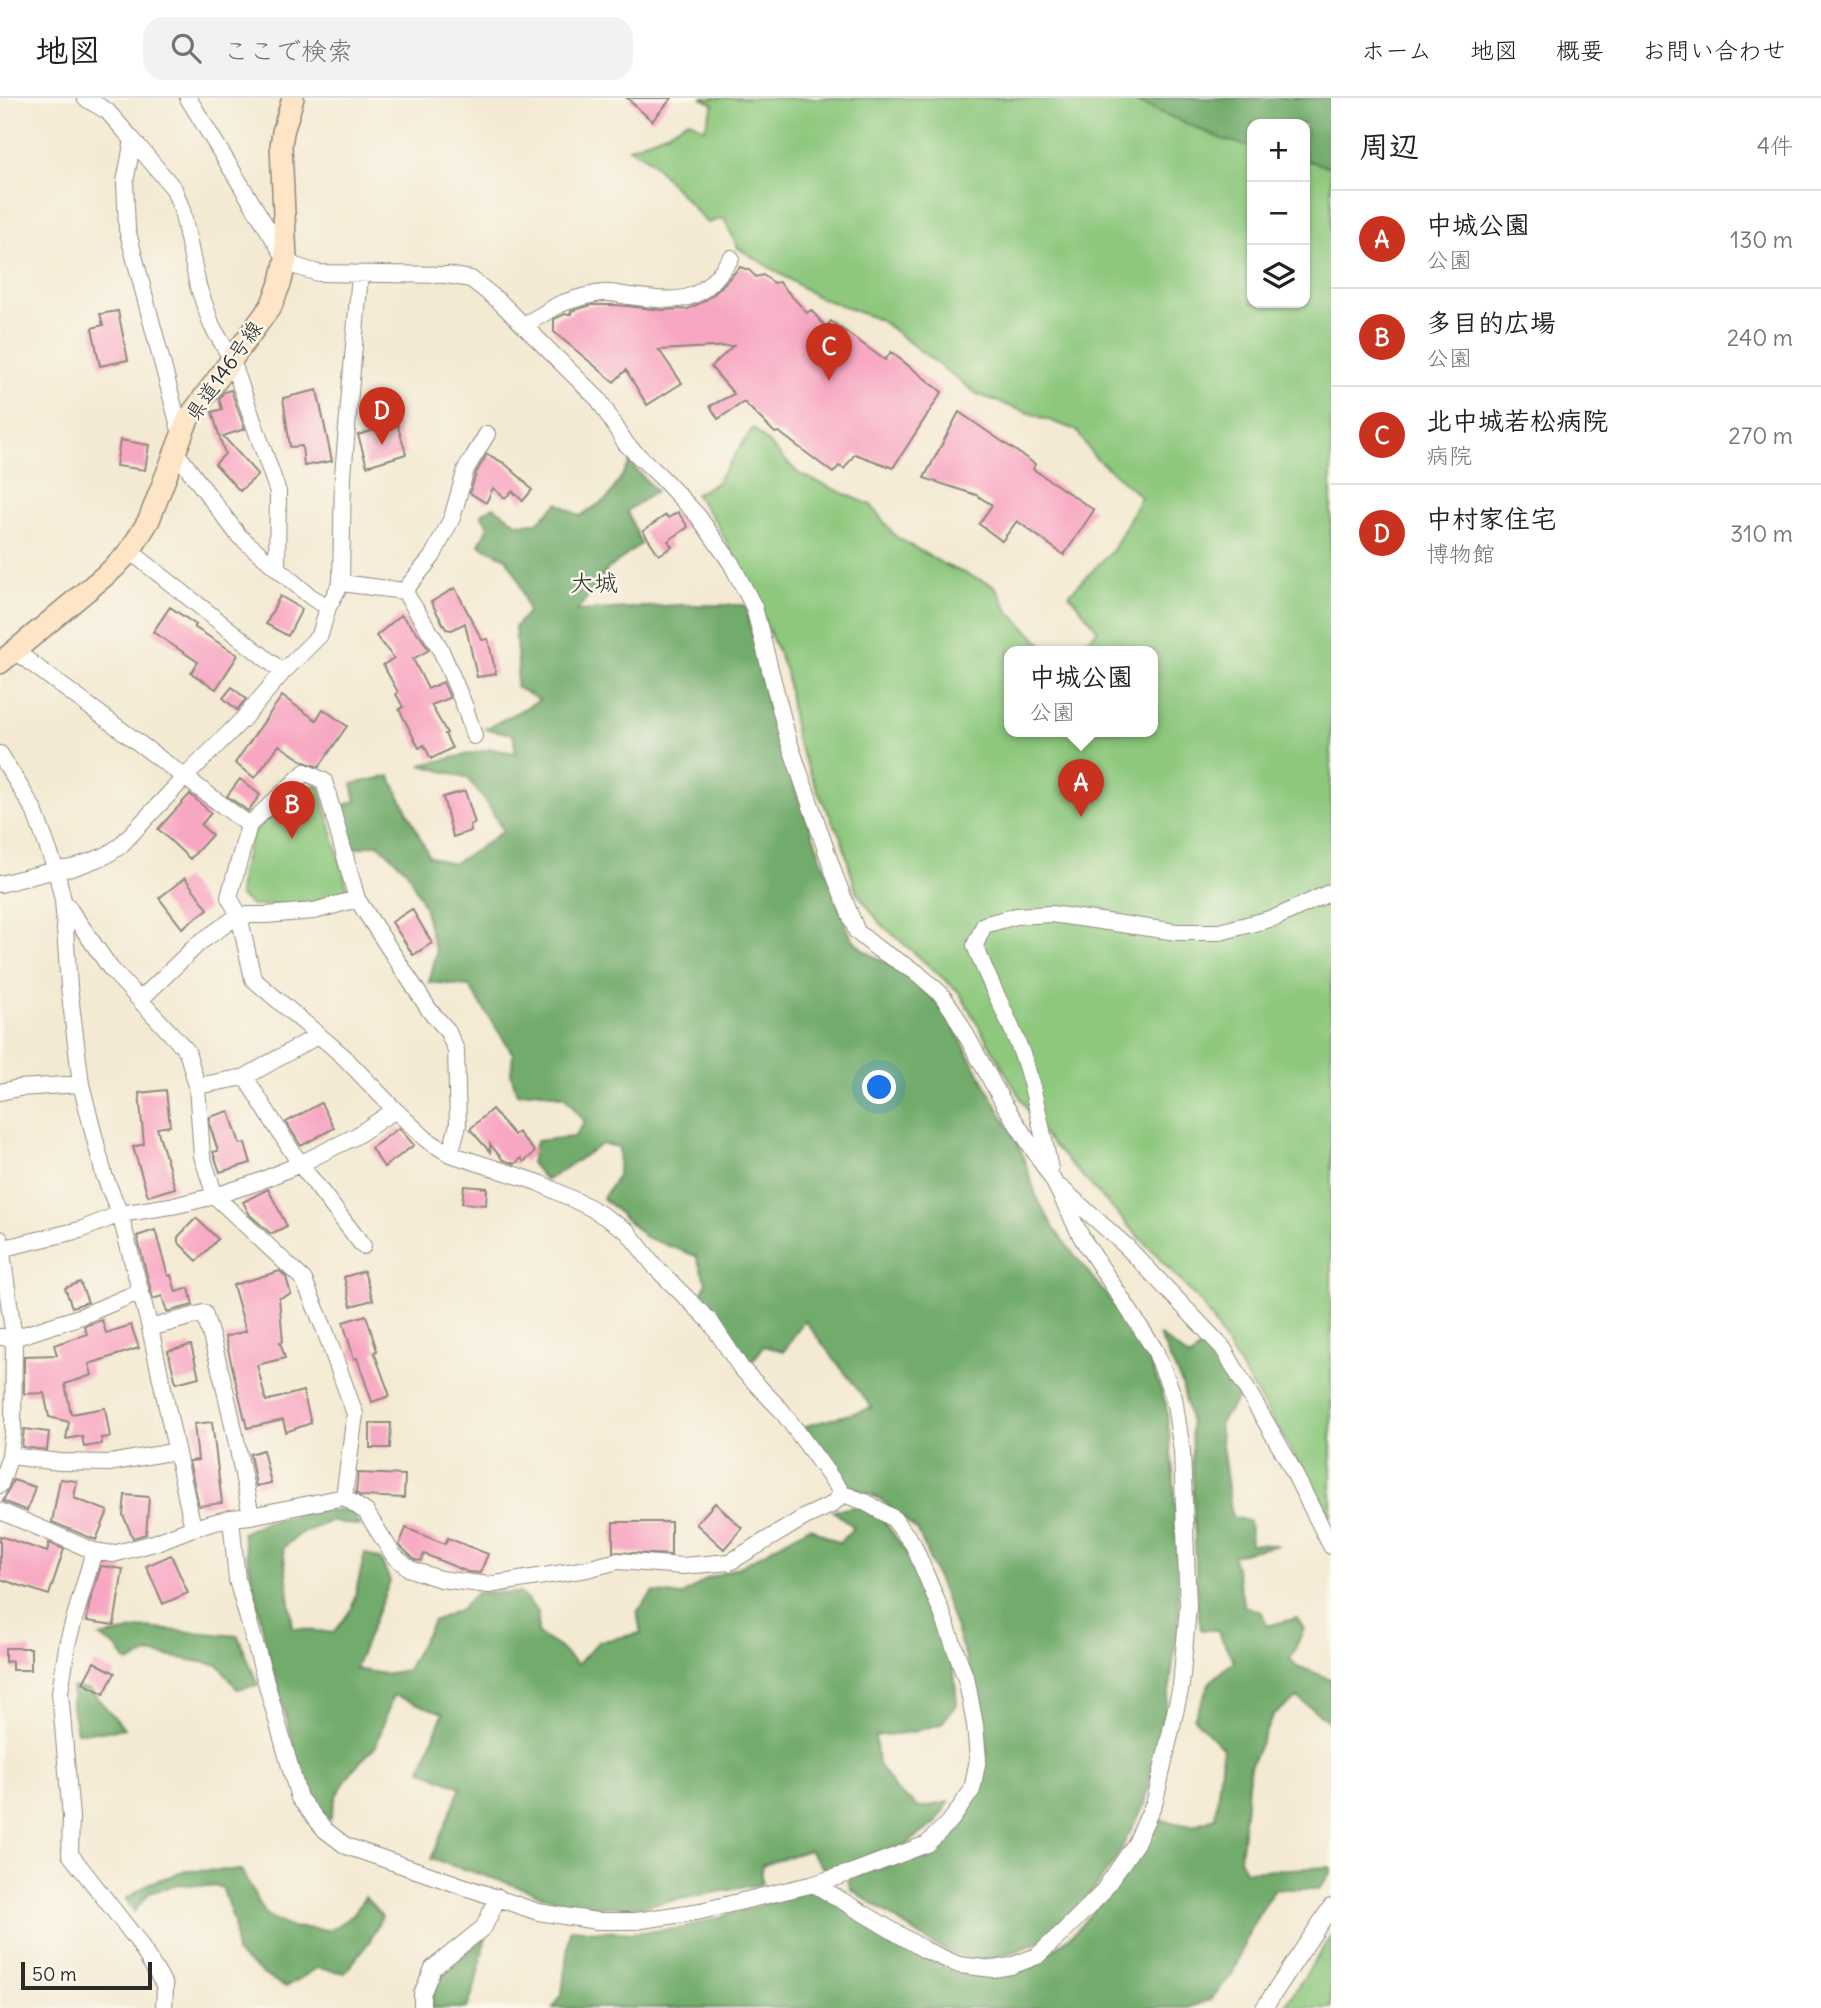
<!DOCTYPE html>
<html lang="ja">
<head>
<meta charset="utf-8">
<style>
  body { margin:0; font-family:Delius,"Klee One",sans-serif; background:#f2f2f2; color:#202124 }
  .controls { position:absolute; right:21px; top:21px; display:grid; overflow:hidden; border-radius:14px; box-shadow:0 2px 5px #0004 }
  .controls button { width:63px; height:63px; display:grid; place-items:center; padding:0; border:0; border-bottom:2px solid #e0e0e0; background:#fff; color:#202124; font:35px sans-serif }
  .scale { position:absolute; left:21px; bottom:18px; width:131px; box-sizing:border-box; padding-left:7px; border:4px solid #2b2b2b; border-top:0; font-size:19px; line-height:24px; white-space:nowrap; color:#2b2b2b; -webkit-text-stroke:5px #fbf7ec; paint-order:stroke }
  .you { position:absolute; left:880px; top:990px; width:24px; height:24px; margin:-18px; border:5px solid #fff; border-radius:50%; background:#1a73e8; box-shadow:0 0 0 10px #1a73e833 }
  .badge { display:grid; place-items:center; width:46px; height:46px; border-radius:50%; background:#c8321e; color:#fff; font-size:23px; font-weight:700 }
  .pin { position:absolute; translate:-50% -58px; filter:drop-shadow(0 2px 4px #0008) }
  .pin::after { content:''; position:absolute; top:37px; width:24px; height:21px; background:inherit; clip-path:polygon(0 0,100% 0,50% 100%) }
  .popup { position:absolute; left:1004px; top:548px; width:154px; height:91px; box-sizing:border-box; display:grid; place-content:center; border-radius:14px; background:#fff; filter:drop-shadow(0 2px 5px #0005); font-size:23px; white-space:nowrap; color:#757577 }
  .popup b { font-size:26px; color:#202124 }
  .popup::after { content:''; position:absolute; left:50%; top:100%; margin-left:-14px; border:14px solid transparent; border-top-color:#fff }
  .list { margin:0; padding:0; list-style:none }
  h2 { display:flex; justify-content:space-between; align-items:center; height:91px; margin:0; padding:0 28px; font-size:30px }
  h2 small { font-size:23px; font-weight:400; color:#757577 }
  .list li { display:grid; grid-template-columns:46px 1fr auto; gap:21px; align-items:center; box-sizing:border-box; height:98px; padding:0 28px; border-top:2px solid #e0e0e0 }
  .list b { display:block; font-size:26px; white-space:nowrap }
  .list p { margin:0; font-size:23px; white-space:nowrap; color:#757577 }
  .list em { font-size:23px; font-style:normal; color:#757577 }
  .icon { flex:none; width:38px; height:38px; fill:none; stroke:currentColor; stroke-width:2; stroke-linecap:round; stroke-linejoin:round }
  .map { position:relative; flex:none; width:1331px; height:1910px; overflow:hidden }
  header { display:flex; align-items:center; gap:42px; box-sizing:border-box; height:98px; padding:0 35px; background:#fff; border-bottom:2px solid #e0e0e0 }
  header strong { font-size:33px }
  nav { display:flex; gap:38px; margin-inline-start:auto; font-size:24px }
  .search { width:490px; height:63px; background:#f2f2f2; display:flex; align-items:center; gap:18px; box-sizing:border-box; padding:0 24px; border-radius:21px; color:#757577; font-size:26px }
  main { display:flex }
  aside { flex:1; background:#fff }
  .map>svg:first-child { display:block }
  .green { fill:#8dc87d; stroke:#5c7a54; stroke-width:2; fill-rule:evenodd }
  .forest { fill:#72ac6c; stroke:#4e6c4c; stroke-width:2 }
  .building { fill:#f8a7c2 }
  .lines { fill:none; stroke-linecap:round; stroke-linejoin:round }
  .street-casing { stroke:#908a7f; stroke-width:18 }
  .secondary-casing { stroke:#908a7f; stroke-width:24 }
  .street { stroke:#fff; stroke-width:16 }
  .secondary { stroke:#fde5c5; stroke-width:21 }
  .labels { text-anchor:middle; stroke-width:5; stroke-linejoin:round; paint-order:stroke }
  .street-label { font-size:21px; fill:#2b2b2b; stroke:#fbf7ec }
  .quarter-label { font-size:24px; fill:#2b2b2b; stroke:#fbf7ec }
</style>
</head>
<body>
<header>
<strong>地図</strong>
<div class="search"><svg class="icon" aria-label="search" viewBox="0 0 24 24"><circle cx="10" cy="10" r="6"/><path d="M15 15l6 6"/></svg>ここで検索</div>
<nav><a>ホーム</a><a>地図</a><a>概要</a><a>お問い合わせ</a></nav>
</header>
<main>
<div class="map">
<svg width="1331" height="1910" viewBox="0 0 1331 1910">
  <rect width="100%" height="100%" fill="#fbf7ec"/>
  <filter id="ink" filterUnits="userSpaceOnUse"><feTurbulence type="fractalNoise" baseFrequency=".0143" numOctaves="2"/><feDisplacementMap in="SourceGraphic" scale="14" xChannelSelector="R" yChannelSelector="G"/><feConvolveMatrix kernelMatrix="1 2 1 2 8 2 1 2 1" color-interpolation-filters="sRGB"/></filter>
  <filter id="wash" filterUnits="userSpaceOnUse"><feTurbulence type="fractalNoise" baseFrequency=".00686" numOctaves="4" result="noise"/><feDisplacementMap in="SourceGraphic" scale="28" xChannelSelector="R" yChannelSelector="G"/><feGaussianBlur stdDeviation="1.57" result="paint"/><feColorMatrix in="noise" values="0 0 0 0 0 0 0 0 0 0 0 0 0 0 0 0 0 1.4 0 .05"/><feComposite in="paint" operator="in"/></filter>
  <g filter="url(#wash)">
    <rect width="100%" height="100%" fill="#f4ead3"/>
    <path class="green" d="M701,0H1331V1418L1202,1206L1039,1032L959,894L880,825L856,793L842,741L819,696L796,641L786,573L750,488L716,424L695,396L716,385L753,330L799,376L871,407L895,438L945,467L995,488L1009,514L1049,553H1009V633H1153V553H1075L1098,532L1069,496L1113,452L1141,399L1093,357L1076,332L977,296L880,222L818,199L738,150L724,120L707,125L650,62L629,50L668,34L689,22L704,31L714,6ZM1252,26H1305V205H1252Z
      M319,687L349,796L309,805L252,808L239,797L241,775L252,735L300,689Z
      M1331,1838V1910H1284Z"/>
    <path class="forest" d="M1128,0H1331V69L1305,62V26H1252V49L1222,41Z
      M630,365L656,393L627,413L641,446L608,471L577,513L679,507H745L755,547L771,625L851,839L863,852L903,874L933,900L953,928L1020,1050L1037,1100L1055,1132L1143,1244L1166,1306L1174,1383L1179,1519L1170,1589L1145,1706L1114,1764L1085,1803L1041,1843L1009,1856L972,1863L934,1847L851,1791L848,1782L936,1750L964,1724L979,1690L987,1653L980,1601L944,1497L918,1433L880,1401L843,1384L805,1328L872,1310L804,1222L784,1253L764,1248L750,1266L700,1199L706,1185L696,1158L645,1139L603,1100L618,1077L619,1049L602,1046L546,1083L531,1065L536,1043L574,1039L585,1024L565,999L536,993L517,996L511,976L513,956L469,888L429,884L436,856L424,808L407,773L378,746L353,751L341,708L356,703L352,686L390,678L429,758L452,766L475,753L503,733L489,708L467,680L421,667L491,651L516,655L513,636L485,631L540,602L516,589L518,568L515,529L528,514L518,480L506,460L479,447L488,428L481,416L494,409L518,426L537,425L558,405L580,418L608,400Z
      M1159,1237L1190,1260L1203,1247L1240,1297L1219,1326L1232,1419L1249,1423L1251,1446L1279,1447L1233,1457L1244,1508L1262,1514L1267,1528L1297,1520L1304,1531L1290,1561L1297,1568L1331,1581V1625L1298,1600L1273,1617L1250,1669L1240,1760L1245,1773L1331,1769V1774L1319,1791H1275L1251,1829L1232,1877L1210,1902L1188,1910H553L562,1896L570,1831L632,1835L683,1830L812,1792L955,1875L996,1876L1036,1867L1077,1832L1123,1777L1161,1722L1192,1728L1215,1720L1223,1650L1194,1620L1210,1584L1234,1563L1217,1532H1201L1197,1503L1191,1327L1182,1286Z
      M858,1408L884,1423L908,1457L935,1519L954,1573L957,1606L941,1626L913,1634L875,1638L878,1666L895,1691L919,1710L949,1704L936,1725L904,1748L826,1774L809,1752L762,1767V1786L637,1809L571,1808L505,1784L431,1761L461,1689L421,1672L443,1615L393,1597L376,1648L354,1670L336,1698L330,1722L307,1697L264,1537L242,1435L264,1424L320,1412H350L360,1428L331,1423L299,1436L283,1450L293,1530L334,1535L352,1510L365,1455L381,1462L390,1483L355,1571L384,1576L407,1572L433,1523L461,1511L477,1494L520,1495L538,1514V1536L559,1549L577,1567L598,1544L641,1535L637,1514L653,1494L681,1498L707,1481L741,1468L810,1429L839,1445L854,1429L833,1413Z
      M145,1530L238,1538L258,1587L237,1591L219,1567L149,1555L128,1565L117,1550L100,1539Z
      M72,1589L90,1592L124,1630L102,1634H77L72,1609Z
      M241,1772L266,1817L289,1829L330,1832L353,1817L365,1799L382,1818L369,1844L345,1875L317,1870L286,1889L264,1877L236,1855L234,1824L222,1789L179,1786L149,1795L134,1814L126,1801L150,1785L186,1773Z
      M486,1838L474,1892L467,1910H430L436,1882Z"/>
    <g id="blocks">
      <path class="building" d="M627,0H672L652,23Z
        M740,169L749,172L756,179L763,177L774,185L779,184L807,215L811,212L826,229L831,223L885,262L891,254L942,294L893,370L855,356L844,371L839,368L833,375L779,334L775,335L744,304L718,321L710,308L734,296L711,269L733,248L659,252L682,285L647,307L626,272L614,284L554,234V221L565,216H571V213L592,207H617L662,212L688,211L703,204L715,195Z
        M118,213L128,262L100,268L92,230L103,227L100,216Z
        M231,292L245,331L223,338L258,377L240,393L215,366L225,356L212,314L222,311L219,301L224,294Z
        M317,292L332,363L304,368L302,348L290,349L283,300Z
        M959,314L1035,366L1033,371L1094,412L1064,457L1017,423L1002,443L979,426L992,407L976,397L924,380Z
        M397,325L406,356L367,368L358,337Z
        M120,342L149,347L145,372L116,368Z
        M487,356L504,365L522,381L532,392L523,403L512,393L505,400L493,390L486,405L470,395L476,375Z
        M678,414L688,429L668,443L672,449L659,457L643,433L666,417L668,420Z
        M455,490L482,542L488,541L496,576L477,579L465,525L452,532L446,531L431,504Z
        M280,498L302,511L288,538L266,526Z
        M170,509L196,527L194,529L238,557L216,591L191,575L198,564L153,534Z
        M401,517L420,538L429,552L413,561L428,591L443,584L450,600L431,607L447,635L445,636L452,650L431,661L424,647L419,650L399,611L403,609L396,596L398,594L383,567L394,560L376,538Z
        M232,589L246,601L237,612L223,600Z
        M282,598L316,622L323,611L347,628L319,669L304,664L279,647L255,680L235,665Z
        M240,681L260,697L248,713L227,698Z
        M465,693L475,725L470,727L471,733L453,739L443,699Z
        M190,696L211,715L201,727L212,737L190,761L158,731Z
        M185,780L208,811L182,830L159,800Z
        M412,811L432,845L413,857L392,824Z
        M166,992L170,1028L157,1030L175,1090L148,1098L133,1049L144,1046L139,995Z
        M321,1005L334,1030L301,1048L286,1024Z
        M492,1011L514,1037L518,1034L535,1054L524,1064L521,1060L515,1066L503,1062L490,1046V1054L470,1031Z
        M229,1013L240,1046L245,1045L251,1065L220,1074L213,1054L218,1053L210,1028V1019Z
        M399,1030L414,1047L384,1069L371,1050Z
        M464,1088L487,1090L486,1107L462,1105Z
        M268,1091L287,1128L271,1136L250,1117L243,1104Z
        M196,1120L218,1141L197,1163L178,1144V1139Z
        M155,1132L168,1178L171,1177L176,1194L189,1190L193,1207L167,1214L162,1198L153,1201L137,1138Z
        M280,1173L286,1179L291,1196L279,1200L283,1243L280,1244L285,1260L257,1267L266,1303L303,1293L311,1325L286,1334L283,1322L247,1330L225,1239L246,1233L233,1187Z
        M364,1173L373,1202L351,1208L344,1179Z
        M80,1184L88,1204L72,1209L65,1190Z
        M366,1217L377,1253L374,1254L390,1298L372,1304L357,1260L354,1261L343,1224Z
        M102,1222L106,1235L131,1227L139,1250L89,1266L92,1277L65,1286L71,1316L105,1310L110,1339L101,1340L102,1346L84,1349L82,1338L66,1341L69,1324L49,1319L44,1295L24,1296V1258L57,1257L54,1247L87,1236L84,1228Z
        M191,1247L199,1279L176,1285L168,1253Z
        M212,1324L222,1405L199,1408L189,1363L198,1362L194,1326Z
        M370,1325H391L390,1350H370Z
        M24,1331L49,1334L47,1352L22,1349Z
        M263,1352L271,1385L256,1388L250,1356Z
        M358,1375L405,1377L404,1400L361,1398L356,1395Z
        M60,1381L77,1383L74,1400L108,1413L96,1442L52,1424Z
        M13,1382L35,1389L27,1413L3,1403Z
        M125,1397L149,1399L146,1436L133,1440L123,1417Z
        M715,1405L742,1430L724,1451L696,1426Z
        M613,1424H671V1457L613,1454Z
        M406,1430L445,1446L448,1440L488,1456L480,1475L468,1474L424,1456L421,1463L415,1462L399,1447Z
        M0,1438L47,1454L49,1445L64,1451L49,1497L0,1481Z
        M171,1457L188,1495L163,1506L146,1468Z
        M101,1468L123,1471L114,1527L87,1523L89,1507Z
        M5,1550H31V1572H12V1563L5,1564Z
        M94,1564L115,1575L104,1596L83,1585Z"/>
    </g>
  </g>
  <g filter="url(#ink)">
    <use href="#blocks" fill-opacity="0" stroke="#908a7f" stroke-width="2"/>
    <g class="lines">
      <defs>
        <path id="street" d="M85,0L107,13L133,42L125,84L127,131L181,336
          M188,0L286,161L295,168L318,175L447,177L471,181L500,204L599,302L626,346L660,378L698,418L731,465L754,509L788,641L836,781L857,834L878,851L916,874L941,896L953,913L1004,1006L1053,1082L1082,1140L1155,1252L1174,1299L1182,1353L1188,1509L1181,1588L1155,1703L1136,1745L1101,1796L1062,1835L1037,1858L1011,1868L993,1871L959,1867L925,1852L814,1786
          M133,42L174,91L182,112L198,188L212,228L231,260L278,394L277,470
          M523,227C535,221 545,215 556,208C566,203 591,196 603,195C611,194 621,197 629,198C682,204 698,208 731,160
          M175,353L239,438L311,499L328,509
          M130,453L283,574
          M341,485L404,493L440,550L465,609L474,638
          M404,493L432,459L452,420L466,371L487,336
          M15,553L249,727
          M0,656L34,712L56,772L63,802L69,889L81,986L104,1077L120,1116L150,1230L193,1430
          M0,786L56,772L72,770L105,758L120,748L185,679L242,622L283,574L320,537L328,509L341,485L343,377L360,176
          M357,801L324,683L305,674L249,727L229,799L239,817H266L314,813L357,801L430,913L447,932L456,952L458,1027L450,1056
          M65,805L111,871L187,953L197,988L202,1058L215,1098L304,1182L324,1230L355,1316L344,1399
          M140,902L199,845L239,817L253,881L342,957L395,1012L427,1042L450,1056L537,1084L591,1110L627,1133L657,1171L710,1223L741,1270L782,1313L843,1396L865,1404L893,1420L913,1446L942,1515L967,1584L975,1627L978,1661L972,1692L952,1721L927,1746L853,1774L814,1786L701,1813L636,1823H597L538,1814L346,1748L325,1732L299,1700L237,1482L231,1420
          M245,979L300,1066L363,1148
          M197,988L245,979L319,937
          M0,994L19,990L81,986
          M1050,1071C1043,1038 1037,1004 1027,971C1014,927 990,889 975,847L984,827L1016,818L1051,816L1177,834H1220L1277,819L1331,794
          M1061,1090L1127,1149L1223,1250L1286,1359L1331,1448
          M0,1141L14,1240L13,1333L10,1358L0,1387
          M0,1151L80,1132L120,1116L177,1107L215,1098L258,1084L300,1066L356,1038L395,1012
          M150,1230L204,1215C225,1281 238,1350 251,1418
          M0,1239L14,1240L82,1218L141,1193
          M10,1358L60,1364L110,1365L176,1353
          M0,1413L94,1453L113,1456L154,1445L193,1430L231,1420L251,1418L344,1399L366,1414L394,1458L410,1471L440,1481L489,1487L587,1471L618,1463L683,1468L730,1464L805,1419L831,1407L843,1396
          M94,1453L68,1543L60,1594L71,1719L70,1756L137,1842L165,1888L164,1910
          M422,1910V1896L433,1870L484,1829L498,1799
          M1264,1910L1331,1809"/>
        <path id="secondary" d="M0,565L114,470L130,453L149,422L188,321L271,208L281,183L286,161L281,48L283,34L293,0"/>
      </defs>
      <use href="#street" class="street-casing"/>
      <use href="#secondary" class="secondary-casing"/>
      <use href="#street" class="street"/>
      <use href="#secondary" class="secondary"/>
    </g>
  </g>
  <g class="labels">
    <g class="street-label">
      <text transform="translate(224 273) rotate(-55)" y="7">県道146号線</text>
    </g>
    <g class="quarter-label">
      <text x="594" y="493">大城</text>
    </g>
  </g>
</svg>
<div class="controls">
<button>+</button>
<button>−</button>
<button><svg class="icon" aria-label="layers" viewBox="0 0 24 24"><path d="M12 4l9 5-9 5-9-5zM3 14l9 5 9-5"/></svg></button>
</div>
<div class="scale">50 m</div>
<div class="you"></div>
<div class="pin badge" style="left:1081px;top:719px">A</div>
<div class="popup"><b>中城公園</b>公園</div>
<div class="pin badge" style="left:292px;top:741px">B</div>
<div class="pin badge" style="left:829px;top:283px">C</div>
<div class="pin badge" style="left:382px;top:347px">D</div>
</div>
<aside>
<h2>周辺<small>4件</small></h2>
<ul class="list">
<li><span class="badge">A</span><div><b>中城公園</b><p>公園</p></div><em>130 m</em></li>
<li><span class="badge">B</span><div><b>多目的広場</b><p>公園</p></div><em>240 m</em></li>
<li><span class="badge">C</span><div><b>北中城若松病院</b><p>病院</p></div><em>270 m</em></li>
<li><span class="badge">D</span><div><b>中村家住宅</b><p>博物館</p></div><em>310 m</em></li>
</ul>
</aside>
</main>
</body>
</html>
